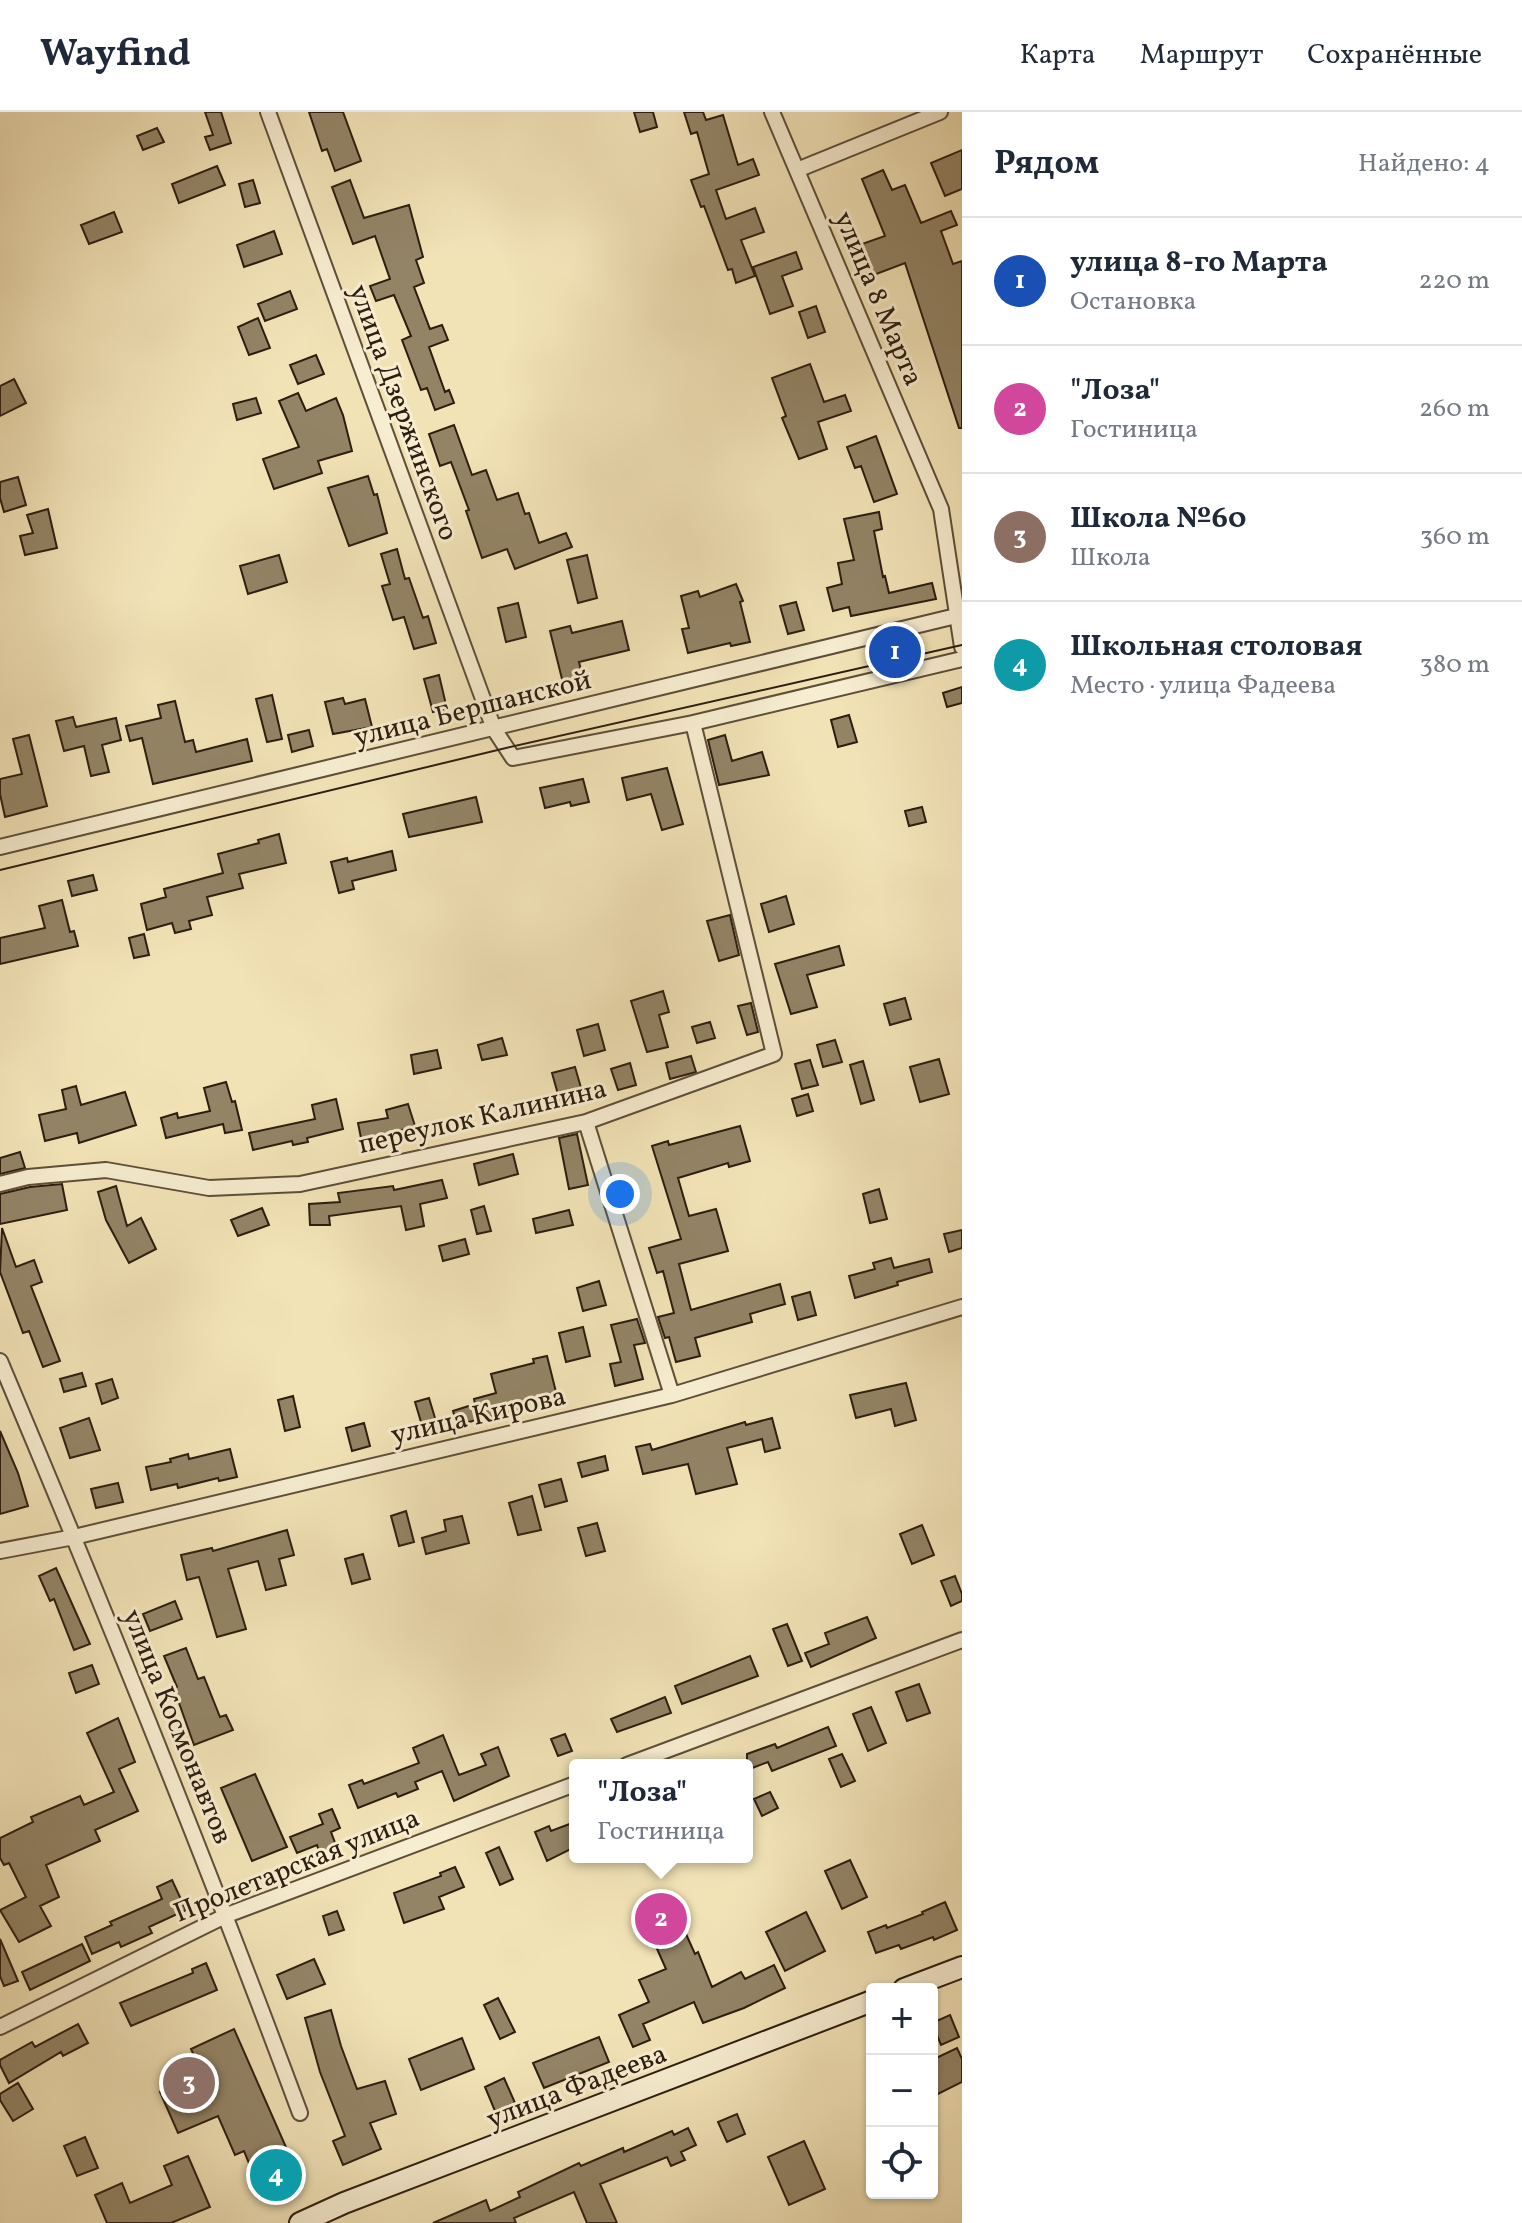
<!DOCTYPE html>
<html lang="ru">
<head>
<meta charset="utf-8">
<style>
  body { margin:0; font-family:Vollkorn,serif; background:#f2f2f3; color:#1f2937 }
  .controls { position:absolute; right:24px; bottom:24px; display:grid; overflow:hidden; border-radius:8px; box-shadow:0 2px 6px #0004 }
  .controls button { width:72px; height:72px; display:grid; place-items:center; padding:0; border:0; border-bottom:2px solid #e0e1e3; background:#fff; color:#1f2937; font:40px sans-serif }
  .you { position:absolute; left:620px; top:1082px; width:28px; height:28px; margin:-20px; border:6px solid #fff; border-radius:50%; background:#1a73e8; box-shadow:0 0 0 12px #1a73e833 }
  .badge { display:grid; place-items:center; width:52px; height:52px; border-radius:50%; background:#d93025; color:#fff; font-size:26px; font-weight:700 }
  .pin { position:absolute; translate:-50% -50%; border:4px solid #fff; box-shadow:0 2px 8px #0006 }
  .popup { position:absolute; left:569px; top:1647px; width:184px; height:104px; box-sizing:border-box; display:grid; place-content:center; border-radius:8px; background:#fff; filter:drop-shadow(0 2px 6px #0005); font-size:26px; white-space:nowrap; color:#747a83 }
  .popup b { font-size:30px; color:#1f2937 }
  .popup::after { content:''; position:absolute; left:50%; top:100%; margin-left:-16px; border:16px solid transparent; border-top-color:#fff }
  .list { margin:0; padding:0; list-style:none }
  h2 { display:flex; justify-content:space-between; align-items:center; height:104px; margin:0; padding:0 32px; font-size:34px }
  h2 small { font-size:26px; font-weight:400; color:#747a83 }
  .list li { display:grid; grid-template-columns:52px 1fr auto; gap:24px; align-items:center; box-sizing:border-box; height:128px; padding:0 32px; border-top:2px solid #e0e1e3 }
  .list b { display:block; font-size:30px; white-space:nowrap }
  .list p { margin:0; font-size:26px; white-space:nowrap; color:#747a83 }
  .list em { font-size:26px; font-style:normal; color:#747a83 }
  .icon { flex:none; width:44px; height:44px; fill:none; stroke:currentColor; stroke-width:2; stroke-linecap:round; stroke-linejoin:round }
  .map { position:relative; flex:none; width:962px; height:2111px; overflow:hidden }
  header { display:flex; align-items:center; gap:48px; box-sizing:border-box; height:112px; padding:0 40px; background:#fff; border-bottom:2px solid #e0e1e3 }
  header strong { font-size:38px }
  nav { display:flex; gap:44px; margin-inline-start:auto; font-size:28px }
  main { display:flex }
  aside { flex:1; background:#fff }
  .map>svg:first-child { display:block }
  .building { fill:#938466; stroke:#2d1d0f; stroke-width:2 }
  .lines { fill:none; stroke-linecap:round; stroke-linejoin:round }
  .minor-casing { stroke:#5e4e39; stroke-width:18 }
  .secondary-casing { stroke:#2d1d0f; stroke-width:24 }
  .minor { stroke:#f7edd0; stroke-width:14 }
  .secondary { stroke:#f7edd0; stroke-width:20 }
  .tram { stroke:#2d1d0f; stroke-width:2 }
  .labels { text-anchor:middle; stroke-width:6; stroke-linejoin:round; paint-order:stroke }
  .street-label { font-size:28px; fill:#2d1d0f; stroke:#f7edd0 }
</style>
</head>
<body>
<header>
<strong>Wayfind</strong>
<nav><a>Карта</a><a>Маршрут</a><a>Сохранённые</a></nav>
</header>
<main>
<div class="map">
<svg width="962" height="2111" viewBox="0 0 962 2111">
  <rect width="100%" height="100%" fill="#f2e3b7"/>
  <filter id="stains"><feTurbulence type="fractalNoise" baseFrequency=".0025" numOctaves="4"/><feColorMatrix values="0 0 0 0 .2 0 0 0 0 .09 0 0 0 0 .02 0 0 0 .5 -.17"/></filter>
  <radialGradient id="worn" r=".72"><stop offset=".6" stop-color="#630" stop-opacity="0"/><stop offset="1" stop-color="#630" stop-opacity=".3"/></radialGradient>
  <path class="building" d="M205,0H221L231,31L210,38L205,25L213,23Z
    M309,0H343L361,49L335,59L327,37L322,39Z
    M634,0H653L657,15L640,20Z
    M684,0H703L706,8L723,3L738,53L753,47L759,63L716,78L726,107L755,96L764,120L741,128L755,164L736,171L732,157L728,158L704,94L701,95L691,68L709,62L697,20L691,22Z
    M157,16L164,30L143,38L137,24Z
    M962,38V77L945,84L931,51Z
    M217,54L225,73L179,91L172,72Z
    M883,58L892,78L905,73L921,111L951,99L957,113L941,119L953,152L962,149V316H959L905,151L871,164L859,133L885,124L862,67Z
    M253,68L260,91L245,95L239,72Z
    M350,68L364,106L409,93L423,145L416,148L424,171L414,175L430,217L442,213L448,228L429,235L445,280L449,278L454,291L435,298L427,276L421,278L402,228L411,224L394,183L376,189L370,174L390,167L375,124L353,132L332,75Z
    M114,100L122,120L89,132L81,113Z
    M274,119L282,142L244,155L237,133Z
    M796,140L802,157L782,164L793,194L770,202L753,155Z
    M290,179L297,197L265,209L258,192Z
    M816,194L825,220L808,226L799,200Z
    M258,206L270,236L249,243L238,215Z
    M316,243L324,262L298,272L290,253Z
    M810,252L824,290L845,283L851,299L818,310L827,337L799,347L782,306L786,304L772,266Z
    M14,267L26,291L0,304V274Z
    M298,281L306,299L336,286L343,303L352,339L318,349L322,361L274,377L263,347L299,335L279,289Z
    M256,286L261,301L237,308L233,292Z
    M454,313L472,363L486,358L497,388L518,381L525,402L529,401L539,431L566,421L572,435L515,457L507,437L482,446L466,399L469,398L451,350L440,354L429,322Z
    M876,324L897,382L874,390L861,354L855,356L847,335Z
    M368,364L374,383L377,382L387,421L349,434L328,376Z
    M18,365L26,393L4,400L0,386V370Z
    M48,397L57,436L25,443L20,424L33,421L27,403Z
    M879,400L882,417L874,419L883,465L885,464L889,481L932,471L936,487L851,504L849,495L833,499L827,476L842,472L838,451L854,448L844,407Z
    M397,437L405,467L409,466L423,506L428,504L436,531L414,537L404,505L393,508L382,474L390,472L381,442Z
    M279,443L287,470L248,482L240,454Z
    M587,443L597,486L578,491L567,448Z
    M736,472L743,489L740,490L750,530L731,534L730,531L688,541L682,517L689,516L681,484L698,479L700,485Z
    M796,490L804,518L788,522L780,494Z
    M518,491L526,525L506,530L498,496Z
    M622,509L629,538L579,550L583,566L563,571L550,519L570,514L572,521Z
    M439,563L447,597L433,600L424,567Z
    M962,575V591L947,595L943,581Z
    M272,583L282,627L267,630L256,587Z
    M343,586L345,592L365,587L372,615L333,622L325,590Z
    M175,589L185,630L193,628L196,640L247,627L252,649L153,672L142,626L130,629L126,614L161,606L158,593Z
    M849,603L857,630L838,635L831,608Z
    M73,605L76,615L116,606L121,628L102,633L109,660L91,664L84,634L64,639L56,609Z
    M309,618L313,634L292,640L288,623Z
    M29,623L47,694L5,705L0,682V667L22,662L13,627Z
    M725,623L732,649L762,640L769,663L719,673L708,628Z
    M667,656L683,712L662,718L651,682L627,688L622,666Z
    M583,667L589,690L571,694L570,690L545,696L540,676Z
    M476,685L482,710L409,725L403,702Z
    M922,695L926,710L909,714L905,699Z
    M279,722L286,751L239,762L243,776L207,785L212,803L189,809L191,817L175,821L172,811L147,818L141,792L166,785L164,777L223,761L218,742L259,731L258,728Z
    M392,739L396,758L352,769L354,777L339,781L331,750L347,746L348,750Z
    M93,763L97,778L72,784L68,769Z
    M786,784L794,812L769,820L761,792Z
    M62,788L70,820L74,819L78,834L0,852V826L45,816L39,794Z
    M730,803L739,843L719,849L707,809Z
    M144,822L149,843L134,846L129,826Z
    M839,834L844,853L807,863L817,895L791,902L775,852Z
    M663,879L669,900L659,903L668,935L647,940L631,889Z
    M905,886L911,907L890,913L884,892Z
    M751,891L758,920L747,923L738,894Z
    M710,910L715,926L697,931L692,915Z
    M598,912L605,938L584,944L577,918Z
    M502,926L507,943L482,948L478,933Z
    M835,928L842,950L823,955L817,933Z
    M437,938L441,956L414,962L411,943Z
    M691,944L696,960L670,967L666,951Z
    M939,947L949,982L920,990L910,955Z
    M810,948L818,973L802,977L795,952Z
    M863,949L874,988L861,992L850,953Z
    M630,951L636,973L618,978L611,957Z
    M575,955L584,986L561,993L552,961Z
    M226,970L232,990L235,989L242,1018L225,1021L223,1012L166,1026L161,1006L177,1001L178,1006L210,999L204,976Z
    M76,974L81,993L125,980L136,1013L79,1031L77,1021L45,1029L39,1003L66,997L62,978Z
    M808,982L813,999L797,1004L792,987Z
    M336,987L343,1017L307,1026L308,1030L293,1033L292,1029L253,1038L249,1021L315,1007L312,993Z
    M408,992L415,1014L382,1024L384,1037L364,1041L358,1011L388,1006L386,998Z
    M740,1014L750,1049L729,1055L728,1051L678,1066L689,1104L716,1097L728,1139L679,1152L691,1198L780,1172L785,1192L750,1202L752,1210L695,1226L700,1244L676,1250L669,1225L665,1226L658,1205L674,1201L663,1159L657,1161L649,1136L681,1127L652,1034L668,1029L669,1033Z
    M577,1022L588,1073L569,1077L559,1026Z
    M20,1040L25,1056L0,1062V1046Z
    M513,1042L518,1062L479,1073L474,1052Z
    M442,1068L447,1086L420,1092L424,1114L406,1118L401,1094L329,1104L330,1113H310L309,1092L340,1090L338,1081L393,1074L394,1078Z
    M62,1072L67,1098L0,1112V1082L30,1075Z
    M116,1074L127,1114L141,1106L156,1137L129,1151L106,1108L98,1080Z
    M879,1077L887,1107L870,1111L863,1082Z
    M484,1094L491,1119L477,1122L471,1098Z
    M262,1096L269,1113L238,1124L231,1108Z
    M569,1098L573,1113L536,1121L533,1107Z
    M2,1116L16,1155L34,1148L42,1170L31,1174L60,1249L43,1255L29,1219L23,1221L0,1160Z
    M962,1118V1136L949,1140L944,1122Z
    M465,1127L469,1142L443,1149L439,1134Z
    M891,1146L894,1156L929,1147L932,1160L897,1170L898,1173L855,1186L849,1164L875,1157L873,1151Z
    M599,1169L606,1193L583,1199L577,1176Z
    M810,1180L816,1203L798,1208L792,1185Z
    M637,1207L645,1231L634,1233L643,1267L615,1274L610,1252L621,1250L611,1213Z
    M583,1215L590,1244L566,1250L559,1221Z
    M547,1244L557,1284L519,1293L520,1297L457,1313L453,1299L475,1292L474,1287L496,1281L491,1262L534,1251L533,1247Z
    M82,1261L86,1274L64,1280L60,1267Z
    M112,1267L118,1286L102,1292L96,1272Z
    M906,1271L916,1308L895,1314L891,1297L856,1306L850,1283Z
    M293,1284L300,1315L285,1319L278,1288Z
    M429,1286L438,1316L424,1320L415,1290Z
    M89,1306L100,1338L70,1346L60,1316Z
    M772,1306L780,1336L765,1340L762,1327L727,1336L737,1372L696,1382L688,1352L643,1362L636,1335L650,1332L652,1338L745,1310L746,1313Z
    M364,1311L370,1334L352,1339L346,1316Z
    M0,1319L18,1361L28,1394L0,1402Z
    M230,1337L237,1365L219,1369L218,1366L178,1376L177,1372L151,1378L146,1355L171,1350L170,1347L188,1342L189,1347Z
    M605,1344L608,1358L582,1365L578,1351Z
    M561,1367L567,1389L545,1395L539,1373Z
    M118,1371L123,1390L96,1396L91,1377Z
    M532,1384L541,1418L518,1423L509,1391Z
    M406,1399L414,1430L399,1434L391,1404Z
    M462,1404L469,1431L426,1442L422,1426L446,1419L444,1408Z
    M597,1411L605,1439L586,1444L578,1416Z
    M922,1413L934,1443L912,1452L900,1422Z
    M287,1418L294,1443L279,1447L286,1473L266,1478L258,1449L228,1457L246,1517L217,1525L199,1465L187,1468L181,1443L212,1436L213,1439Z
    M363,1442L370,1467L352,1472L345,1447Z
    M56,1456L90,1532L74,1538L54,1487L50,1489L39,1464Z
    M955,1464L962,1482V1489L951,1494L941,1469Z
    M175,1489L182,1507L150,1519L143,1502Z
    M867,1505L876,1526L811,1555L805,1541L829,1532L825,1521Z
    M787,1512L802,1549L788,1554L773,1517Z
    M186,1536L198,1567L204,1565L220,1605L226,1603L233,1618L194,1633L174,1577L177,1575L164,1544Z
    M750,1544L758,1564L682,1592L675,1574Z
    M92,1553L99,1572L76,1581L69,1561Z
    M919,1572L930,1601L907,1609L896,1580Z
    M665,1585L671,1601L617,1620L611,1607Z
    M871,1595L886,1631L868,1639L853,1602Z
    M118,1606L135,1650L119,1657L138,1699L95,1718L100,1729L46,1753L59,1785L40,1794L51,1814L19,1830L0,1798L26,1785L9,1751L4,1753L0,1746V1726L33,1710L31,1705L80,1684L84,1693L114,1680L87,1621Z
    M828,1615L836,1634L772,1659L768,1650L747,1658V1642L775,1632L777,1636Z
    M565,1622L572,1639L558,1644L551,1627Z
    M443,1623L459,1663L486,1653L481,1642L498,1635L509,1664L454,1689L442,1659L415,1670L418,1677L398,1685L396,1681L358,1696L349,1673L362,1668L364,1672L419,1651L413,1636Z
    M842,1642L855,1669L841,1675L829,1647Z
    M255,1662L287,1735L252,1749L221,1676Z
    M770,1680L778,1696L762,1704L754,1687Z
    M332,1697L340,1716L331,1720L337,1736L320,1743L317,1733L297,1741L290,1725L323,1712L319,1702Z
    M575,1710V1735L547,1749L535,1720L549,1714L551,1719Z
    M499,1735L513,1767L500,1773L486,1741Z
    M850,1748L867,1785L842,1797L825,1759Z
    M455,1755L464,1775L439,1785L444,1797L404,1811L394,1781L441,1764L440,1761Z
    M172,1768L186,1798L149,1815L152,1821L121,1835L119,1830L92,1842L85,1825L112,1813L110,1810L162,1787L157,1775Z
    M667,1780L695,1842L698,1840L712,1875L741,1860L745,1867L774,1853L785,1876L744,1896L703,1911L694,1890L643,1912L650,1928L633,1935L619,1903L649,1890L639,1868L666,1857L638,1794Z
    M945,1790L957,1818L934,1828L933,1825L901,1837L899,1833L876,1841L868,1820L886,1813L887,1816L923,1802L922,1800Z
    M337,1799L344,1818L329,1823L323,1804Z
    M806,1800L825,1839L785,1859L766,1820Z
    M0,1827L18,1869L4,1874L0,1864Z
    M82,1832L90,1849L30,1878L22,1860Z
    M314,1847L325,1872L287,1887L277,1863Z
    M206,1851L217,1878L131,1914L120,1891L193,1861L192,1857Z
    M498,1886L515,1920L500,1927L484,1893Z
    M331,1898L341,1934L357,1977L385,1969L396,2002L370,2011L381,2037L343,2053L333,2029L345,2024L320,1960L305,1906Z
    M950,1903L959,1925L941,1933L932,1911Z
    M78,1912L88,1931L63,1944L61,1940L9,1971L0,1953V1948L32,1930L35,1935Z
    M234,1917L300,2067L262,2083L244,2039L235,2043L218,2004L178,2021L160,1980L202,1961L191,1937Z
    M599,1925L609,1950L544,1976L533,1951Z
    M462,1926L474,1957L421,1978L409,1947Z
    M957,1936L962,1947V1970L932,1985V1948Z
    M504,1966L515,1991L495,1999L485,1975Z
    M18,1971L33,1997L13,2009L0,1988V1982Z
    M737,2002L745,2022L727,2030L718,2010Z
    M688,2016L696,2033L681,2040L685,2048L671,2054L667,2045L600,2072L617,2111H587L574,2080L514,2106L516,2111H433L486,2088L490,2099L520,2085L518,2080L579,2051L581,2054L623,2036L624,2040L672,2019L674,2023Z
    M85,2025L98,2056L77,2064L64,2034Z
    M804,2029L825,2077L789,2093L768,2045Z
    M188,2044L210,2095L171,2111H107L95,2083L122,2071L130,2091L172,2073L164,2054Z"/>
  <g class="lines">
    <defs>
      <path id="minor" d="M268,0L494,617L513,646L693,611L962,547
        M772,0L941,397L962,535
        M797,58L940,0
        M0,735L956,504
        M586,1010L672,1283
        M0,1072L28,1065L106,1058L209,1076L300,1072L586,1010L774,942L693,611
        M0,1249C105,1498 206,1748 300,2001
        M0,1439L74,1425L672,1283L962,1195
        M627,1653L962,1528
        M0,1915L227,1803L575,1672"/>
      <path id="secondary" d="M904,1877L962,1855
        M300,2111L344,2091L872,1889"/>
    </defs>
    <use href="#minor" class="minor-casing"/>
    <use href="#secondary" class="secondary-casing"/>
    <use href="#minor" class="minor"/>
    <use href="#secondary" class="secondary"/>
    <path class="tram" d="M0,758L506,636L962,533"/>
  </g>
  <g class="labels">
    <g class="street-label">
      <text transform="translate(880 186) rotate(67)" y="10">улица 8 Марта</text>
      <text transform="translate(405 300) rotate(70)" y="10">улица Дзержинского</text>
      <text transform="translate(472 595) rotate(-14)" y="10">улица Бершанской</text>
      <text transform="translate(482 1003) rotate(-13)" y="10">переулок Калинина</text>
      <text transform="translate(478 1302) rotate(-13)" y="10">улица Кирова</text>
      <text transform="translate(179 1614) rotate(68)" y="10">улица Космонавтов</text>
      <text transform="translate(296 1752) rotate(-22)" y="10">Пролетарская улица</text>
      <text transform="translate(576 1973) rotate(-21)" y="10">улица Фадеева</text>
    </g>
  </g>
  <rect width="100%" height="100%" filter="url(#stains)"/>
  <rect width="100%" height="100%" fill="url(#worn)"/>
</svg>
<div class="controls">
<button>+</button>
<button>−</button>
<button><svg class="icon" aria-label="locate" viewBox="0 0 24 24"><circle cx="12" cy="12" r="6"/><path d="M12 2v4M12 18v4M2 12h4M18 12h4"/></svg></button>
</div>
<div class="you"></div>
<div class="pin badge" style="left:895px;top:540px;background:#1a4fb4">1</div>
<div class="pin badge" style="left:661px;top:1807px;background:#d1479c">2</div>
<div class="popup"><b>&quot;Лоза&quot;</b>Гостиница</div>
<div class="pin badge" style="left:189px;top:1971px;background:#8d6e63">3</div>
<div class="pin badge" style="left:276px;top:2063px;background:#0f9aa8">4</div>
</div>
<aside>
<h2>Рядом<small>Найдено: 4</small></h2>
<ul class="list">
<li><span class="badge" style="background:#1a4fb4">1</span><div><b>улица 8-го Марта</b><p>Остановка</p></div><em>220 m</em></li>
<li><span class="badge" style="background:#d1479c">2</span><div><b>&quot;Лоза&quot;</b><p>Гостиница</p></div><em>260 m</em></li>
<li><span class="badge" style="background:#8d6e63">3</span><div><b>Школа №60</b><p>Школа</p></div><em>360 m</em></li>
<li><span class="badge" style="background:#0f9aa8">4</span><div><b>Школьная столовая</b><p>Место · улица Фадеева</p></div><em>380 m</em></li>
</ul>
</aside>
</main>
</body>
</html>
